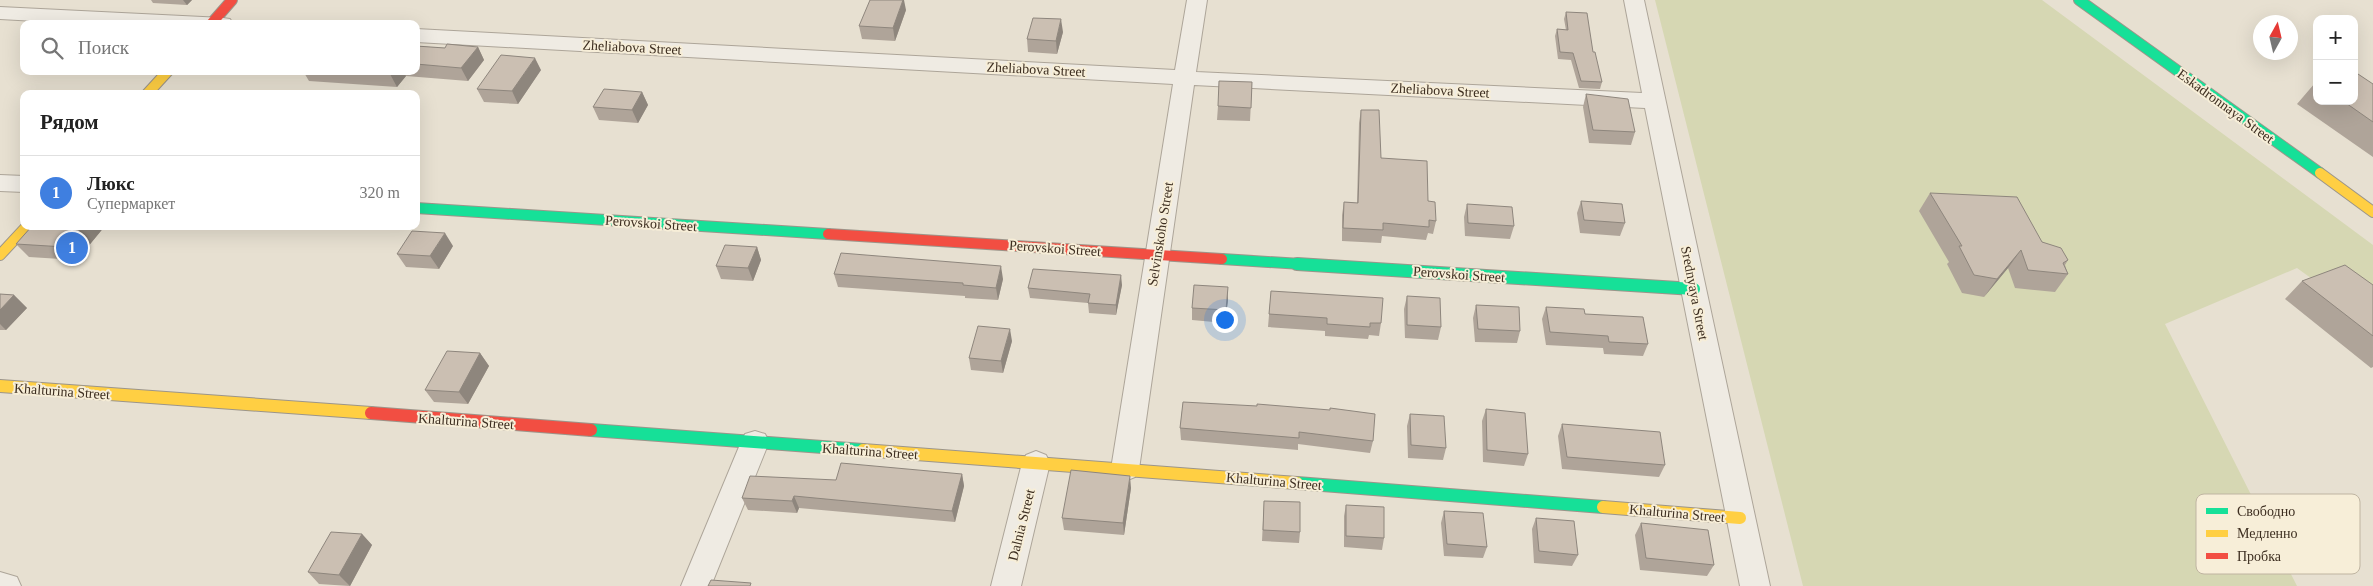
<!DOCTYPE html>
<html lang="ru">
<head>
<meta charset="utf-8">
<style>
  body { margin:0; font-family:"Times New Roman",serif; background:#f2f2f2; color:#222 }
  .controls { position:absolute; right:15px; top:15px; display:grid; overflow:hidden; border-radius:10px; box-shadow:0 5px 20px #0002 }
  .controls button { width:45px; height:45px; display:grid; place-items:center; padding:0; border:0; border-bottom:1px solid #e0e0e0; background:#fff; color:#222; font:25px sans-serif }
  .compass { position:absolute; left:2253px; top:15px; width:45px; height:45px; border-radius:50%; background:#fff; box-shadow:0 5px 20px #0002; rotate:8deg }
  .you { position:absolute; left:1224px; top:319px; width:18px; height:18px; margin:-12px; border:4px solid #fff; border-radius:50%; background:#1a73e8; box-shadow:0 0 0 8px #1a73e833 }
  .badge { display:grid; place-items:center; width:32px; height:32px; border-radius:50%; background:#ea580c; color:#fff; font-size:16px; font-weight:700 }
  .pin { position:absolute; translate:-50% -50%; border:2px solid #fff; box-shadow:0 1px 5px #0006 }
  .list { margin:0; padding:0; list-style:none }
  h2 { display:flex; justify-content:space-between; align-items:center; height:65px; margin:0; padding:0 20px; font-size:21px }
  h2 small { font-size:16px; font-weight:400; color:#767676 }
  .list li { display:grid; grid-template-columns:32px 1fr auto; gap:15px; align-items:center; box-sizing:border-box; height:75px; padding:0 20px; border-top:1px solid #e0e0e0 }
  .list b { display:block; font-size:19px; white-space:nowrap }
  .list p { margin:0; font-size:16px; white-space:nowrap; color:#767676 }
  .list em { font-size:16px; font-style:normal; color:#767676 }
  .icon { flex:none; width:28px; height:28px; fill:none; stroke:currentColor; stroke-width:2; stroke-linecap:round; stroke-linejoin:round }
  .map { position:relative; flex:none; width:2373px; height:586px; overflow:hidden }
  .search { position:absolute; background:#fff; box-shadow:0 5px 20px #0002; left:20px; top:20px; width:400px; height:55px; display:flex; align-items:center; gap:12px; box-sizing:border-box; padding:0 18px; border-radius:10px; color:#767676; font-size:19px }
  .panel { position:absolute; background:#fff; box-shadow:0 5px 20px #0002; left:20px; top:90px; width:400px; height:140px; border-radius:10px }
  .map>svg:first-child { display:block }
  .green { fill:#d6d7b3 }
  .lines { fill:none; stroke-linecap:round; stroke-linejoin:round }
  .street-casing { stroke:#ada599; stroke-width:2 }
  .fast-far1-casing { stroke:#9c958a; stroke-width:12 }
  .fast-casing { stroke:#9c958a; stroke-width:14 }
  .slow-far1-casing { stroke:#9c958a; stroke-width:12 }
  .slow-casing { stroke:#9c958a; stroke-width:14 }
  .jam-far1-casing { stroke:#9c958a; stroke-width:12 }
  .jam-casing { stroke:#9c958a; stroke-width:14 }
  .street { fill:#efebe3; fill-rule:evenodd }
  .fast-far1 { stroke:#16e098; stroke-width:10 }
  .fast { stroke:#16e098; stroke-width:12 }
  .slow-far1 { stroke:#ffcf43; stroke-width:10 }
  .slow { stroke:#ffcf43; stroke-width:12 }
  .jam-far1 { stroke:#f24e42; stroke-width:10 }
  .jam { stroke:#f24e42; stroke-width:12 }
  .wall { fill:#afa499 }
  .shaded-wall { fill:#8e867d }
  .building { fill:#cbbfb2; stroke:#8e867d }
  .labels { text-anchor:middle; stroke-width:4; stroke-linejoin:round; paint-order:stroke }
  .street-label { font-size:14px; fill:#3d2e20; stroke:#f7eed8 }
  .key { fill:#f7eed8; stroke:#bfb4a1; stroke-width:1 }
  .key-label { font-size:14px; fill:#3d2e20 }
</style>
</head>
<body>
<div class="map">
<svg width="2373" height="586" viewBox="0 0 2373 586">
  <rect width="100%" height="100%" fill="#e7e0d1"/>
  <path class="green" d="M1655,0H2042L2373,245V323L2297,268L2165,324L2297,586H1803Z"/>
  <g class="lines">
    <defs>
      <path id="street" d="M1187,0H1207L1196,72L1642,93L1624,0H1644L1770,586H1740L1645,108L1194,85L1139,469L1135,477L1125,481L1115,477L1111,469L1173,84L416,42V29L1175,70Z
        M0,7L223,18L230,19L233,24H90L0,19Z
        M0,175L24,176V192L0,191Z
        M755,431L765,434L769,442L711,586H681L741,442L745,434Z
        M1036,451L1046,455L1050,463L1021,586H991L1022,463L1026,455Z
        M0,572L17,577L21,586H0Z"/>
      <path id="fast-far1" d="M2079,0L2320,173
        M416,208L828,234
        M1222,259L1317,265"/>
      <path id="fast" d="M1297,264L1694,289
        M591,430L863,450
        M1297,483L1603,507"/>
      <path id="slow-far1" d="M147,94L168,71
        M2320,173L2373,212
        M0,255L27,226"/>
      <path id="slow" d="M0,386L371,413
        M863,450L1297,483
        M1603,507L1740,518"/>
      <path id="jam-far1" d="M211,24L232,0
        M828,234L1222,259"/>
      <path id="jam" d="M371,413L591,430"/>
    </defs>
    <use href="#street" class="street-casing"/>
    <use href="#fast-far1" class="fast-far1-casing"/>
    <use href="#fast" class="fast-casing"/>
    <use href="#slow-far1" class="slow-far1-casing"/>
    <use href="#slow" class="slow-casing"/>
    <use href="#jam-far1" class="jam-far1-casing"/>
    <use href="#jam" class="jam-casing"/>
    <use href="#street" class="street"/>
    <use href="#fast-far1" class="fast-far1"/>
    <use href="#fast" class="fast"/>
    <use href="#slow-far1" class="slow-far1"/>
    <use href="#slow" class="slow"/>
    <use href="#jam-far1" class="jam-far1"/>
    <use href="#jam" class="jam"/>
  </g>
  <path class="wall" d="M151,0H192L187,5L153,3Z
    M906,10L895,41L862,39L859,26Z
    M1566,12L1593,52L1602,82L1600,89L1579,88L1571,60L1558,59L1555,36L1557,29L1566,30L1564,19Z
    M1063,32L1057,54L1028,52L1027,39Z
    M416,46L445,48L478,47L484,60L468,81L406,76L397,87L309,81L303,71H416Z
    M541,70L518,104L484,102L477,89Z
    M1252,82L1250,121L1217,120L1218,106Z
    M2315,83H2317V101H2354L2373,84V157L2297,104Z
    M642,92L648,105L638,123L599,120L593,107Z
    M1586,94L1635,132L1631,145L1589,143L1583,107Z
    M1361,110L1381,158L1428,201L1436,221L1433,234L1428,233L1426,240L1382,236L1381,243L1342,241V215L1344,202L1357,203L1359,123Z
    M1930,193L2042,242L2068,260L2065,265L2068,274L2055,292L2015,288L2008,268L1984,297L1962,293L1947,264L1949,262L1919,211Z
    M1581,201L1625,223L1620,236L1580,233L1577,213Z
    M1467,204L1514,226L1510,239L1465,236L1464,217Z
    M32,226H105L77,260L29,257L16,244Z
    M453,246L439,269L406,267L397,254Z
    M757,247L761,260L753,281L721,279L716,266Z
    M834,274L1003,279L998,300L965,298V296L838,287Z
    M2302,281L2373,285V367L2371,368L2285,299Z
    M1122,285L1116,315L1089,313L1088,303L1030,298L1028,288Z
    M1271,291L1381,323L1379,336L1369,335L1368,339L1325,336V331L1268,327Z
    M0,294L14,295L27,308L6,330H0Z
    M1407,296L1441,327L1438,340L1405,338L1404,309Z
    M1228,300L1225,323L1192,320V308Z
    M1476,305L1520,331L1517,343L1475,342L1473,318Z
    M1546,307L1585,314L1648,344L1643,356L1604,354L1603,348L1546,345L1542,319Z
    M1012,341L1003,373L971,370L969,358Z
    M480,353L489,366L468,404L434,402L425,390Z
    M1183,402L1373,441L1370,453L1298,444V450L1181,440L1180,428Z
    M1486,409L1528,454L1524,466L1483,462L1482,421Z
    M1410,414L1446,448L1443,460L1408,458L1407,426Z
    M1562,424L1665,465L1659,477L1562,469L1558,436Z
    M962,474L964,486L955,522L799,508L797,513L748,510L742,498L836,480Z
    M1131,488L1124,535L1064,530L1062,518Z
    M1264,501L1300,532L1299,543L1262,541Z
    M1346,505L1384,538L1382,550L1344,547V516Z
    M1444,511L1487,547L1483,558L1444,556L1441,523Z
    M1536,518L1578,555L1572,566L1534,563L1532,529Z
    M1641,523L1714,565L1707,576L1640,570L1635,535Z
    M362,534L372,545L350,586L319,584L308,572Z"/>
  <path class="shaded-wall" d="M183,0H192L187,5Z
    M903,0H904L906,10L895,41L893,28Z
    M1061,19L1063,32L1057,54L1056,41Z
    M478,47L484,60L468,81L461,68Z
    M535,58L541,70L518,104L512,91Z
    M392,71H403L406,76L397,87L390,74Z
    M642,92L648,105L638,123L632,110Z
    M83,226H105L77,260L65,247Z
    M445,233L453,246L439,269L430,256Z
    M757,247L761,260L753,281L748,268Z
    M2021,250L2008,268L1984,297L1997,279Z
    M1001,266L1003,279L998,300L996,288Z
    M1121,275L1122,285L1116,315V305Z
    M1228,287V300L1225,323L1226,310Z
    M14,295L27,308L6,330L0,324V310Z
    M1010,329L1012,341L1003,373L1001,361Z
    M480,353L489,366L468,404L459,392Z
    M962,474L964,486L955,522L952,511Z
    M1130,476L1131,488L1124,535L1123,523Z
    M794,496L799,508L797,513L792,501Z
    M362,534L372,545L350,586L339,575Z"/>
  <path class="building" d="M870,0H903L893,28L859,26Z
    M1566,12L1587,13L1593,52H1595L1602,82L1581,81L1573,53L1560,52L1557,29L1568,30Z
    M1033,18L1061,19L1056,41L1027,39Z
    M447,44L478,47L461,68L416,64V46L445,48Z
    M501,55L535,58L512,91L477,89Z
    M345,71H392L390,74Z
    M2354,72H2355L2373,84V122L2343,101H2354Z
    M1219,81L1252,82L1251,108L1218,106Z
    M604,89L642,92L632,110L593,107Z
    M1586,94L1628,99L1635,132L1593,130Z
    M1361,110H1379L1381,158L1427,161L1428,201L1435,202L1436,221L1429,220V227L1383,223V230L1343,228L1344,202L1358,203Z
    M1930,193L2017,197L2042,242L2061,248L2068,260L2063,263L2068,274L2028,270L2021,250L1997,279L1974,275L1959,246H1962Z
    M1581,201L1622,204L1625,223L1584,220Z
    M1467,204L1512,207L1514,226L1468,223Z
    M32,226H83L65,247L16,244Z
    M412,231L445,233L430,256L397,254Z
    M725,245L757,247L748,268L716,266Z
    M841,253L1001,266L996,288L963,285V283L834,274Z
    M2345,265L2373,285V336L2302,281Z
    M1033,269L1121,275L1116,305L1088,303L1090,294L1028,288Z
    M1194,285L1228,287L1226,310L1192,308Z
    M1271,291L1383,298L1381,323H1370V327L1327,324V318L1269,314Z
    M0,294L14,295L0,310Z
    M1407,296L1440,298L1441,327L1407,325Z
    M1476,305L1519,307L1520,331L1478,329Z
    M1546,307L1584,309L1585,314L1643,317L1648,344L1609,342L1608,336L1550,332Z
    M978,326L1010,329L1001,361L969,358Z
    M447,351L480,353L459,392L425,390Z
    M1183,402L1257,406V404L1330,410V408L1375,414L1373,441L1299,432V438L1180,428Z
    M1486,409L1525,413L1528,454L1487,450Z
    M1410,414L1444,416L1446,448L1411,445Z
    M1562,424L1660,432L1665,465L1567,457Z
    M841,463L962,474L952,511L794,496L792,501L742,498L750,476L836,480Z
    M1071,470L1130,476L1123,523L1062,518Z
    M1264,501L1300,502V532L1263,530Z
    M1346,505L1384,507V538L1346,536Z
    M1444,511L1483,513L1487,547L1447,544Z
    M1536,518L1574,521L1578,555L1539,551Z
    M1641,523L1708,530L1714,565L1646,558Z
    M331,532L362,534L339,575L308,572Z
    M711,580L751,583L750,586H708Z"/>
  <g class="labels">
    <g class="street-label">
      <text transform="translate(632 47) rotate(3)" y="5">Zheliabova Street</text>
      <text transform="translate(1036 69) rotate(3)" y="5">Zheliabova Street</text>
      <text transform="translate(1440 90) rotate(3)" y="5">Zheliabova Street</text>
      <text transform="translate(2226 106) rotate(36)" y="5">Eskadronnaya Street</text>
      <text transform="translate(651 223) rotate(4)" y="5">Perovskoi Street</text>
      <text transform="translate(1160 234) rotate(-81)" y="5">Selvinskoho Street</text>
      <text transform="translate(1055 248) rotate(4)" y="5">Perovskoi Street</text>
      <text transform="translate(1459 274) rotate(4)" y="5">Perovskoi Street</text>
      <text transform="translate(1695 293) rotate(79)" y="5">Srednyaya Street</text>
      <text transform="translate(62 391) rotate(4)" y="5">Khalturina Street</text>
      <text transform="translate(466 421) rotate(4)" y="5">Khalturina Street</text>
      <text transform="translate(870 451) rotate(4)" y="5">Khalturina Street</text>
      <text transform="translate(1274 481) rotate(5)" y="5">Khalturina Street</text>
      <text transform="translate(1677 513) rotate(5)" y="5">Khalturina Street</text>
      <text transform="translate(1021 525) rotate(-76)" y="5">Dalnia Street</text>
    </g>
  </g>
  <rect x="2196" y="494" width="164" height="80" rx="8" class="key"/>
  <rect x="2206" y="508" width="22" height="6" fill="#16e098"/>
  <rect x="2206" y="530" width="22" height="7" fill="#ffcf43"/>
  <rect x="2206" y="553" width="22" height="6" fill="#f24e42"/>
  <g class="key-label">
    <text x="2237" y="516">Свободно</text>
    <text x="2237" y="538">Медленно</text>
    <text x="2237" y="561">Пробка</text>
  </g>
</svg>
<div class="controls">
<button>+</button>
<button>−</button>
</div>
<svg class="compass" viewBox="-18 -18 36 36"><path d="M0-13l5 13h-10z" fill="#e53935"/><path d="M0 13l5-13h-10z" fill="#767676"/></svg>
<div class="you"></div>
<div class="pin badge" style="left:72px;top:248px;background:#3f7fe0">1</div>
<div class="search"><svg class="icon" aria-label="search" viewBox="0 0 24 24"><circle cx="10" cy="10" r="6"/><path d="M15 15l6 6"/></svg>Поиск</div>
<section class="panel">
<h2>Рядом<small></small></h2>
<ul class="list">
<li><span class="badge" style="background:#3f7fe0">1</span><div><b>Люкс</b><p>Супермаркет</p></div><em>320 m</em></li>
</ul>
</section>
</div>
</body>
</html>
